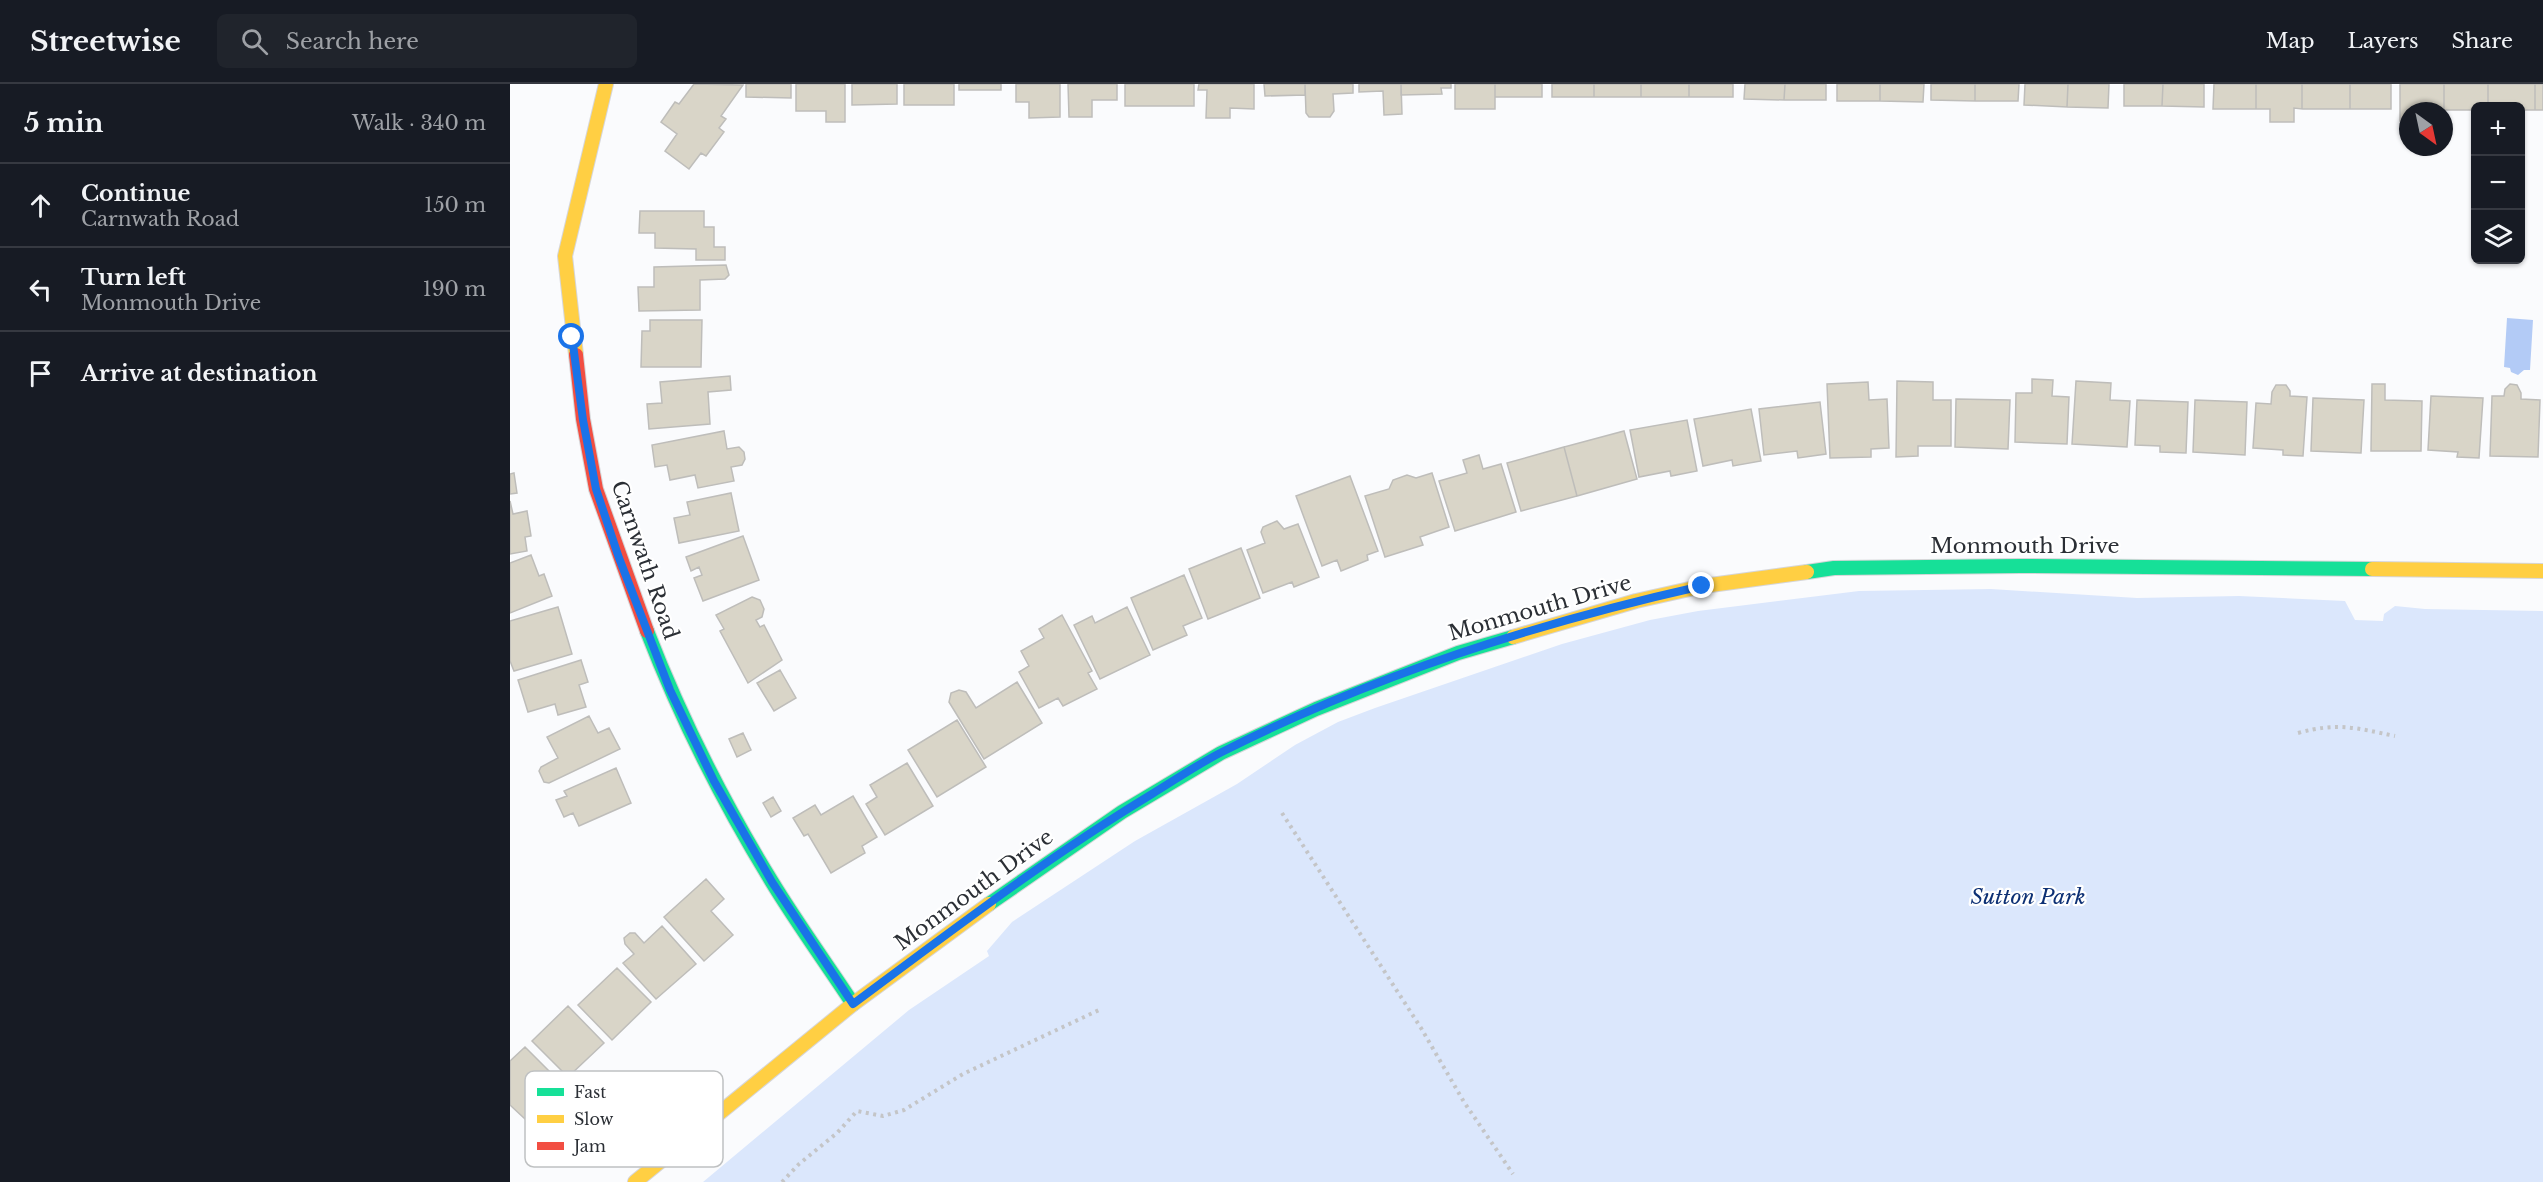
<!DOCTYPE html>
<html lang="en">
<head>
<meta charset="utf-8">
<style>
  body { margin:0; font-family:"Libre Baskerville",serif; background:#20242c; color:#f1f3f6 }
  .controls { position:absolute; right:18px; top:18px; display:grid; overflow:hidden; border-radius:9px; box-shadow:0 2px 4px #0004 }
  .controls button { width:54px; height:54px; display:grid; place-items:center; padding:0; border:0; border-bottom:2px solid #363941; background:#171b24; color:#f1f3f6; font:30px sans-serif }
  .compass { position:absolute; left:1889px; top:18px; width:54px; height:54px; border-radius:50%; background:#171b24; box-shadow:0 2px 4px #0004; rotate:147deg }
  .stop { position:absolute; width:18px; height:18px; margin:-14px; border:4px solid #1a73e8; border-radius:50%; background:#fff }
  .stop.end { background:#1a73e8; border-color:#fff; box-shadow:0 2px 6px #0008 }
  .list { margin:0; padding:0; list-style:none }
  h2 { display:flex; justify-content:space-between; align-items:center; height:78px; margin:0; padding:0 24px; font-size:26px }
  h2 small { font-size:20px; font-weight:400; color:#9ea1a6 }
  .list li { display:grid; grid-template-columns:39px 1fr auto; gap:18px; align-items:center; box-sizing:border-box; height:84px; padding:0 24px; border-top:2px solid #363941 }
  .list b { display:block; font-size:22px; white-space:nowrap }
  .list p { margin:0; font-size:20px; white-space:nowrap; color:#9ea1a6 }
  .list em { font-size:20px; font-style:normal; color:#9ea1a6 }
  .icon { flex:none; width:33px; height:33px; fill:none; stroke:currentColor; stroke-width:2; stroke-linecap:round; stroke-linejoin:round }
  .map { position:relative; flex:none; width:2033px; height:1098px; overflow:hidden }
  header { display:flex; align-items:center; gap:36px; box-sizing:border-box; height:84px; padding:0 30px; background:#171b24; border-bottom:2px solid #363941 }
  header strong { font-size:28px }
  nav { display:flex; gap:33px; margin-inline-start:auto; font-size:21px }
  .search { width:420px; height:54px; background:#20242c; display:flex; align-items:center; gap:15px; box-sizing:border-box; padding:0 21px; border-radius:9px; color:#9ea1a6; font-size:22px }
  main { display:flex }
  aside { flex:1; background:#171b24 }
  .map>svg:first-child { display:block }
  .green { fill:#dbe7fc }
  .water { fill:#b3cbf6 }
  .building { fill:#d9d5c8; stroke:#bebdba; stroke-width:1.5 }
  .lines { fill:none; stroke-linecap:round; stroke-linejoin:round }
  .fast-casing { stroke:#d6d6d8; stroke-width:16 }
  .slow-casing { stroke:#d6d6d8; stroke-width:16 }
  .jam-casing { stroke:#d6d6d8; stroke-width:16 }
  .path { stroke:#c4c5c7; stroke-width:4; stroke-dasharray:3 4.5; stroke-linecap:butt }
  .fast { stroke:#16e098; stroke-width:14 }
  .slow { stroke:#ffcf43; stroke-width:14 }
  .jam { stroke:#f24e42; stroke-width:14 }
  .route { stroke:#1a73e8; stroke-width:8 }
  .labels { text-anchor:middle; stroke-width:4.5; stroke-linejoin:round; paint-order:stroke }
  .street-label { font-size:21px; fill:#2b2f35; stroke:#fff }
  .park-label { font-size:21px; font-style:italic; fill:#0d3074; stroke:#fff }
  .key { fill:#fff; stroke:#bfc1c2; stroke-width:1.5 }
  .key-label { font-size:16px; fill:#2b2f35 }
</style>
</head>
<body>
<header>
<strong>Streetwise</strong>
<div class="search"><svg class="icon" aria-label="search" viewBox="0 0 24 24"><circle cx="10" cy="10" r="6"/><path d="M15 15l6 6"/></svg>Search here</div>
<nav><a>Map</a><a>Layers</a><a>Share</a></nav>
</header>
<main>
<aside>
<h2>5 min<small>Walk · 340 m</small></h2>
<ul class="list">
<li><svg class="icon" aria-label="ahead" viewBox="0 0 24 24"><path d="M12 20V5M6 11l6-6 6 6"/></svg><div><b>Continue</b><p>Carnwath Road</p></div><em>150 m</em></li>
<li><svg class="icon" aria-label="left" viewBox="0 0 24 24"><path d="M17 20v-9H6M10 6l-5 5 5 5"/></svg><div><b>Turn left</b><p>Monmouth Drive</p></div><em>190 m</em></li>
<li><svg class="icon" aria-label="arrive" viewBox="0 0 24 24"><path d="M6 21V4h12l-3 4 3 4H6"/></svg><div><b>Arrive at destination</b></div></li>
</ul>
</aside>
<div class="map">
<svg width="2033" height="1098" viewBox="0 0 2033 1098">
  <rect width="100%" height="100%" fill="#fafbfd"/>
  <path class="green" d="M1481,505L1627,514L1729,512L1835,517L1845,536L1873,537L1874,530L1885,522L1915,525L2033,527V1098H193L399,926L479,872L477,867L502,838L625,757L727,700L785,661L828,638L865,624L1052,560L1140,536L1188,527L1349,507Z"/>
  <path class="water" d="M1997,234L2023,236L2020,286H2014L2008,291L2001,288L2000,284L1994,283Z"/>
  <path class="building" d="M184,0L233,1L211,32L216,35L209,44L214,48L196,72L191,69L179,85L155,67L167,50L151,38L165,18L169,20Z
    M236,0H281V14L236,13Z
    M286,0H335V38H316V27H286Z
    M342,0H387V20L342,21Z
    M394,0H444V21H394Z
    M449,0H491V6H449Z
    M506,0H550V33L519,34V18H506Z
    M558,0H607V16H582V33H559Z
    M615,0H684V22H615Z
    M689,0H744V25L720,24V34H696L697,6H688Z
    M754,0H795V11L755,12Z
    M795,0H843V9L823,10L824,27L820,33H799L796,29Z
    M849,0H891L892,30L874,31L873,7L849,8Z
    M891,0H941V4H931L932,10L891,11Z
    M945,0H985V25H945Z
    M985,0H1032V13H985Z
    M1042,0H1084V13H1042Z
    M1084,0H1131V13H1084Z
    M1131,0H1179V13H1131Z
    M1179,0H1223V13H1179Z
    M1235,0H1275L1274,16L1234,15Z
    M1275,0H1316V16H1274Z
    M1327,0H1370V17H1327Z
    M1370,0H1414L1413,18L1370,17Z
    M1421,0H1465V17L1421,16Z
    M1465,0H1509L1508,17H1465Z
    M1515,0H1558L1557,23L1514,21Z
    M1558,0H1599L1598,24L1557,23Z
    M1614,0H1653L1652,22H1614Z
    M1653,0H1694V23L1652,22Z
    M1704,0H1746V25H1703Z
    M1746,0H1792V25L1784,24V38H1760V25H1746Z
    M1792,0H1840V25H1792Z
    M1840,0H1881V25H1840Z
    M1890,0H1934V26L1898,27V37H1890Z
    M1934,0H1978V22H1966V26H1934Z
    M1978,0H2025V26H2010V22H1978Z
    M2025,0H2033V26H2025Z
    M130,127H194V143H204V163H215V176H186V165L145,164V149H129Z
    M216,181L219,191L215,195L190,196V226L129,227L128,203H144V183Z
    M140,236H192L191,283H131L132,247H140Z
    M220,292L221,306L198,308L200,340L139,345L137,320L152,319L150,298Z
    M1522,295L1543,296L1542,312L1559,313L1557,360L1505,358L1506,309H1522Z
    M1387,297L1423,298V316H1441V362H1408V372L1386,373Z
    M1566,297L1601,299L1600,316L1620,317L1617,363L1562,360Z
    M1358,298L1359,316L1377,315L1379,364L1361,365V373L1320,374L1317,300Z
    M1862,300H1875V316L1912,317L1911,367H1861Z
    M2000,300L2007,301L2011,309V315L2030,316L2028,373L1980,372L1982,312H1994L1995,305Z
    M1766,301H1776L1780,307V312L1797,313L1793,372L1773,371V366L1743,364L1746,319L1761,320L1762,308Z
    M1921,312L1973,314L1969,374L1947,373L1948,368L1918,366Z
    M1803,314L1854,316L1851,369L1801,367Z
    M1446,315L1500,316L1498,365L1445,363Z
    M1627,316L1678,318L1676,369L1650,368V362L1625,361Z
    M1685,316L1737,318L1735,371L1683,368Z
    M1310,318L1316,370L1288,374L1287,367L1254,371L1249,325Z
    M1241,325L1251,377L1223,382L1222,376L1193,382L1184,335Z
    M1177,336L1187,387L1161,392L1160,387L1129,393L1120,346Z
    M214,347L217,365L229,363L234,368L235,375L232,381L221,383L224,397L188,404L185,391L160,396L157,381L145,383L142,361Z
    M1114,347L1127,395L1067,412L1054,363Z
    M1054,363L1067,412L1011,427L997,379Z
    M969,371L973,385L991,380L1006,428L945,447L929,397L957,389L953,376Z
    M4,389L7,409L0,410V390Z
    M922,389L939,443L910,453L913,461L875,473L855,412L879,405L883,396L897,391L906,394Z
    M840,392L868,467L857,471L858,476L831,487L827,476L812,482L786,412Z
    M221,409L229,447L169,459L164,434L180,431L177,418Z
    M0,417L3,430L17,427L21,452L15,453L17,467L0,470Z
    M767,437L774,445L788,440L809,493L784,503L782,498L753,509L737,466L755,459L751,448L753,443Z
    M233,452L249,496L193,517L184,494L192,491L189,483L181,487L176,473Z
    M731,464L750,514L698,535L679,485Z
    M21,471L29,492L34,490L42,512L0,529V479Z
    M674,491L692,534L673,542L677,551L643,566L621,514Z
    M242,513L250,516L254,525L252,533L246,536L250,543L254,541L272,576L238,599L210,547L214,545L206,531Z
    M48,523L62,570L4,587L0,577V537Z
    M617,523L640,571L590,595L564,541L582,532L585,539Z
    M552,531L582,587L578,589L587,605L553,622L548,614L529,624L509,588L519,582L511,567L534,554L529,545Z
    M71,576L78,598L69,601L76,623L48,631L45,620L18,628L8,596Z
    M270,586L286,614L264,627L247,599Z
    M507,598L532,639L474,675L439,618L441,609L449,606L456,608L466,624Z
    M79,632L88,649L99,644L110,665L39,699L34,698L29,687L31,683L48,674L37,653Z
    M447,636L476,683L427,713L398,666Z
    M233,649L241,666L227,673L219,655Z
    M397,679L423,722L375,751L356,720L367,713L360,701Z
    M106,684L121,719L69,742L63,729L54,733L46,716L57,712L54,707Z
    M343,712L367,753L352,762L355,769L321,789L298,750L294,752L283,734L305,721L311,731Z
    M263,713L271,727L261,733L253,719Z
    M196,795L214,815L201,827L223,851L194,877L154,833Z
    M152,842L186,880L146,915L113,879L124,870L115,860L114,854L120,849H125L134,859Z
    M107,884L141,918L102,956L68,921Z
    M58,922L94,959L58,993L22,957Z
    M15,963L51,999L15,1035L0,1021V977Z"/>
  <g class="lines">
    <defs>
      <path id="fast" d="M1297,488L1324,484L1510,482L1862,485
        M137,547C171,635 213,718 262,798C287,839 316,879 343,920
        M479,820L612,728L711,669L806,625L948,569L1003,553"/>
      <path id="slow" d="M66,271L55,172L96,0
        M1862,485L2033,487
        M1003,553L1126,517L1193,502L1297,488
        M125,1098L343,920L479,820"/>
      <path id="jam" d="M66,271L73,335L86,405L137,547"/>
    </defs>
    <use href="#fast" class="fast-casing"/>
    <use href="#slow" class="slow-casing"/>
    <use href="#jam" class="jam-casing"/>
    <path class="path" d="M1788,649C1828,638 1846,644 1885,652
      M772,729L911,944L954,1018L1003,1090
      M272,1098L289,1080L327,1049L347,1027L373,1032L394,1026L453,990L589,926"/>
    <use href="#fast" class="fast"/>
    <use href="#slow" class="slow"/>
    <use href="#jam" class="jam"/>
  </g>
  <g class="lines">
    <path class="route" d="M62,253L73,336L86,405L109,474L160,606L204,697L262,798L343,920C441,847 538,773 642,710C665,696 688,680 712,668C864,591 1027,539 1192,502"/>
  </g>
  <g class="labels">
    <g class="street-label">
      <text x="1515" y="469">Monmouth Drive</text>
      <text transform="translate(135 476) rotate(71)" y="7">Carnwath Road</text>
      <text transform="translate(1030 524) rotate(-16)" y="7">Monmouth Drive</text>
      <text transform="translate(464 806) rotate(-36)" y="7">Monmouth Drive</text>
    </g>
    <g class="park-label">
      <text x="1518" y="820">Sutton Park</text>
    </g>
  </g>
  <rect x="15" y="987" width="198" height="96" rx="9" class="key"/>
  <rect x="27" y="1004" width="27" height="8" fill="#16e098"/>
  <rect x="27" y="1031" width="27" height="8" fill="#ffcf43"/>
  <rect x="27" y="1058" width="27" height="8" fill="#f24e42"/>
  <g class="key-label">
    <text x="64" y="1014">Fast</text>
    <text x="64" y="1041">Slow</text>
    <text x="64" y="1068">Jam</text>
  </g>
</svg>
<div class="controls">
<button>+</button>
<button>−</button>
<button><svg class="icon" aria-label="layers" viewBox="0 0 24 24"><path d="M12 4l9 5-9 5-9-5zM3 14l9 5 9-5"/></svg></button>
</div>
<svg class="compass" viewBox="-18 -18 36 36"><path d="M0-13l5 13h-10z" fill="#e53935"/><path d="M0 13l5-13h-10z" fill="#9ea1a6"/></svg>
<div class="stop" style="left:62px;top:253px"></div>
<div class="stop end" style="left:1192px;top:502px"></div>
</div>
</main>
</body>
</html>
